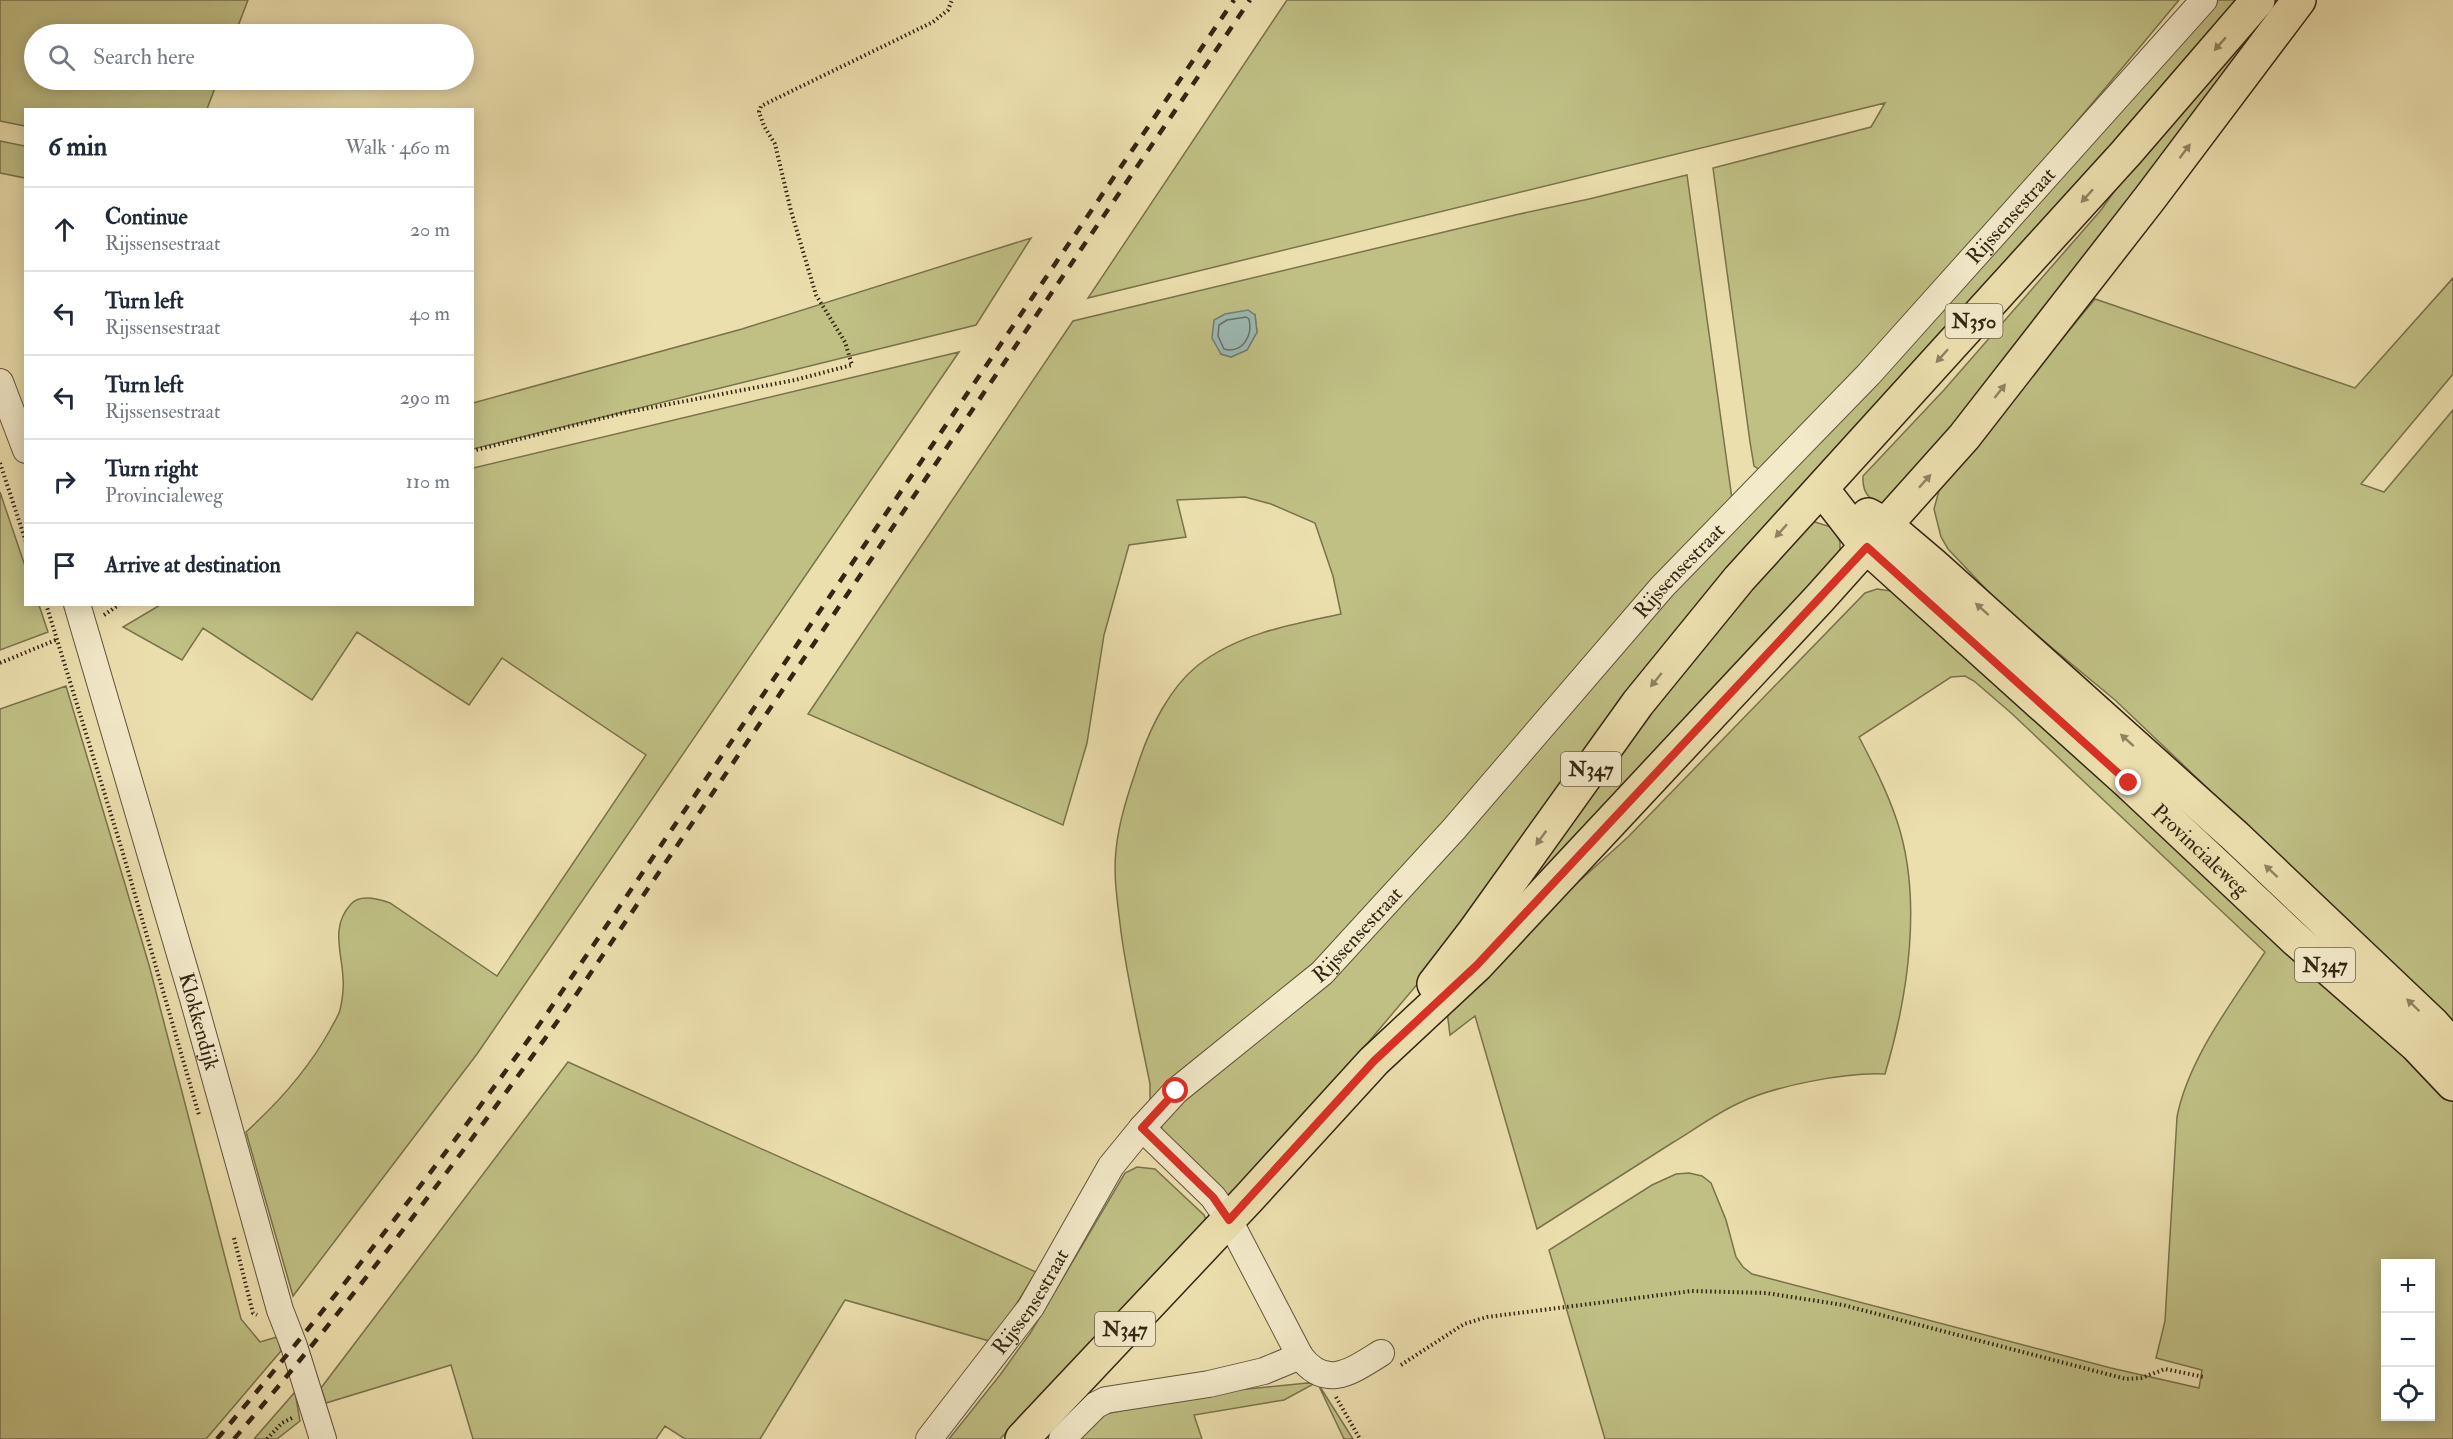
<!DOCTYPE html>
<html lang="en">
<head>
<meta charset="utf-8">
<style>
  body { margin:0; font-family:"IM FELL Double Pica",serif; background:#f6f6f7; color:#1f2937 }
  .controls { position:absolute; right:18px; bottom:18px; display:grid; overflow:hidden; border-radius:0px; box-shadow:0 3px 15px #0003 }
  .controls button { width:54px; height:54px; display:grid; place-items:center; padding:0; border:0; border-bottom:2px solid #e0e1e3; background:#fff; color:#1f2937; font:30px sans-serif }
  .stop { position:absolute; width:18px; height:18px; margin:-14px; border:4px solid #d93025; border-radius:50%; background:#fff }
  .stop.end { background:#d93025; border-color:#fff; box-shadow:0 2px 6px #0008 }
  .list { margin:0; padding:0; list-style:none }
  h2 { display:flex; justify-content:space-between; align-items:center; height:78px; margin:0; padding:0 24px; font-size:26px }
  h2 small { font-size:20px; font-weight:400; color:#747a83 }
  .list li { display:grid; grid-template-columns:39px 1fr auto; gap:18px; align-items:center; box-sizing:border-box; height:84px; padding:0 24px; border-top:2px solid #e0e1e3 }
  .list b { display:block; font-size:22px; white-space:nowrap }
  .list p { margin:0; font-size:20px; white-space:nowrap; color:#747a83 }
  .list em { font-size:20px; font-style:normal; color:#747a83 }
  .icon { flex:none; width:33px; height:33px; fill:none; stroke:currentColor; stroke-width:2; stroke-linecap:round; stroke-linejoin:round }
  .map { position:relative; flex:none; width:2453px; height:1439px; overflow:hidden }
  .search { position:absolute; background:#fff; box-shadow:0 3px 15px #0003; left:24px; top:24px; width:450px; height:66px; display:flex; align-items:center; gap:15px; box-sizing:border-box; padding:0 21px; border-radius:33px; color:#747a83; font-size:22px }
  .panel { position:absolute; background:#fff; box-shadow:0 3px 15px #0003; left:24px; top:108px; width:450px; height:498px; border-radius:0px }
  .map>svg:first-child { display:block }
  .green { fill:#c0c085; stroke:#7a724c; stroke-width:1.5; fill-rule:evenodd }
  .water { fill:#9dbab5; stroke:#737e74; stroke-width:1.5 }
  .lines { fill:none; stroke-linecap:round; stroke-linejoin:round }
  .shore { stroke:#687064; stroke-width:1.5 }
  .minor-casing { stroke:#625439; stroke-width:28 }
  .major-casing { stroke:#342512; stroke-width:36 }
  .path { stroke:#342512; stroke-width:4; stroke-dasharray:1.5 3; stroke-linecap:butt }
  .minor { stroke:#f3eaca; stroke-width:26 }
  .major { stroke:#ecdfae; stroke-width:33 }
  .rail { stroke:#342512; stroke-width:4.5; stroke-dasharray:10 10; stroke-linecap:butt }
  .oneway { fill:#908260 }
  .route { stroke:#d93025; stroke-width:8 }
  .labels { text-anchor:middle; stroke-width:4.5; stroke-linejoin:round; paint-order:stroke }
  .shield { fill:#f3eaca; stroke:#6d6049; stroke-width:1.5 }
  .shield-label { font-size:20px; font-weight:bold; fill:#342512 }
  .street-label { font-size:21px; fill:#342512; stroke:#f3eaca }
</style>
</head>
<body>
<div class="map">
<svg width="2453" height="1439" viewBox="0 0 2453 1439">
  <rect width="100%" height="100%" fill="#ecdfae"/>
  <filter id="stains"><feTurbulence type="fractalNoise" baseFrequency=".00333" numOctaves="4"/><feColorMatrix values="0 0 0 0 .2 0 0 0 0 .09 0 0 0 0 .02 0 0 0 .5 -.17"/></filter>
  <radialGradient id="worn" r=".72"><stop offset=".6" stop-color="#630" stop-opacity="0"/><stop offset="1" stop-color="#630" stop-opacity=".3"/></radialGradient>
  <path class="green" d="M0,0H248L235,34H34V80H218L207,109L26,110L25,126L0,121Z
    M1287,0H2179C2045,162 1906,319 1760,470L1754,466L1750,442L1713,168L1871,127L1885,103L1088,298Z
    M2214,0H2248L1344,1071L1229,1197L1161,1137L1162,1119L1229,1059L1735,521Z
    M2264,0H2291L2102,244L1888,504C1871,503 1862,494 1863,476L1944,390L2101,210L2126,175Z
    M0,141L25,146V178L0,173Z
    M1687,175L1732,499L1383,894L1295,982L1150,1103V1084C1140,1034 1128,983 1121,932C1118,905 1113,878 1116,850C1119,819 1130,788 1140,758C1151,726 1170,688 1197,666C1237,634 1292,624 1341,614L1333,576L1315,523L1271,504L1245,497L1177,500L1186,537L1129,545L1104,635L1087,743L1063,825L808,714L1073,321L1515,215L1589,199ZM1255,315L1257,332L1247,350L1231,357L1221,354Z
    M1031,238L976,325L473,449V403L742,329Z
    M2453,278V374L2361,484L2384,492L2453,410V1034L2219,799L2115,700L2004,608L1948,549L1941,537L1934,509L1941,483L1973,447L2095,299L2355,388Z
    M959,352L477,1054L293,1296L246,1132C279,1102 308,1070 330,1030C333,1024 338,1017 340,1010C342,1001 344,988 343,978C342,952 330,927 351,904C360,894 379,899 390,903L497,976L646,755L502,658L469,705L357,632L312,700L203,628L182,660L123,627L160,605L472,604L473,468Z
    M0,492L25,566L26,604L39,605L48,632L0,650Z
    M1815,522L1834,528L1840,542V555L1480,950L1598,776L1804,524Z
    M1877,589L1891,591L1906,600L2142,812L2453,1099V1439H1605L1549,1250L1652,1185L1676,1174L1689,1173L1702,1176L1711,1183L1726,1220L1736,1257L1743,1267L1752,1274L2111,1368L2199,1388L2202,1370L2156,1358L2165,1321L2177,1117C2188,1059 2233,1001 2265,952L2010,712L1974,681L1965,676L1951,677L1859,737C1873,764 1887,791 1897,821C1923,899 1908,996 1885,1074C1846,1072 1774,1086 1739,1103C1715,1114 1694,1130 1672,1143C1627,1172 1582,1200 1537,1229L1475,1016L1450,1035L1447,1011L1544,913L1628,837L1865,593ZM2386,1264H2430V1416H2386Z
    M66,686L149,965L241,1319L260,1342L277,1337L281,1351L206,1439H0V709Z
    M568,1062L1036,1272L993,1342L845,1300L760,1439H685L665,1426L656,1439H473L451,1365L326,1403L321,1388Z
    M1137,1167L1155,1169L1204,1215L1207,1222L1000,1439H949L1000,1375L1031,1332L1125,1173Z
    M1317,1382L1353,1439H1344L1317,1382L1284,1400L1194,1415L1202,1439H1080L1105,1414L1208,1393Z
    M295,1392L300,1421L277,1439H254Z"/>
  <path class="water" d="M1248,310L1255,315L1257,332L1247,350L1231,357L1221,354L1212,338L1214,320L1225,314Z"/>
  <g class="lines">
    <path class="shore" d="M1246,317L1249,319C1253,335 1243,354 1224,349L1218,336L1219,325L1227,320Z"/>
    <defs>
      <g id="minor">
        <path d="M0,382L26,450"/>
        <path id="s1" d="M77,604L192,995L280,1310L294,1346L323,1439"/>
        <path d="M1142,1128L1213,1197L1229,1220L1300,1356C1326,1391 1352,1371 1381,1353"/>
        <path id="s2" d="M929,1439L1031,1307L1111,1166L1142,1128L1176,1091L1322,973L1454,829L1662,587L1869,374L2204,0"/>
        <path d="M1062,1439L1096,1405L1106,1400L1209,1384L1264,1371L1300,1356"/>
      </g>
      <g id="major">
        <path id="s3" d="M1822,489L1867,547L2129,783L2295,939L2416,1045L2453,1084"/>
        <path d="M1868,515L1886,525L1932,564L2236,837L2433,1024L2453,1047"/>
        <path d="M1434,984L1474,932L1638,703L1739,579L2126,153L2258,0"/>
        <path d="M1022,1439L1248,1199L1374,1061L1477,965L1819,599L1964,437L2150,198L2299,0"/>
      </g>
    </defs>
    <use href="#minor" class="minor-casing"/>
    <use href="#major" class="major-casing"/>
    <path class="path" d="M472,451L623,413L795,380L852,365L845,342L816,295L791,211L775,144L764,126L759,112L761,106L933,22L948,10L952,0
      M0,463L26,542
      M46,604L122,850L199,1115
      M104,615L120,604
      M0,663L58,639
      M234,1238L253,1313L257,1315
      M1401,1365L1464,1324L1487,1317L1692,1291L1766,1293L1843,1305L2126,1379L2141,1378L2165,1369L2204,1377
      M1336,1397L1360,1439
      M267,1439L282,1423L294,1417"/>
    <use href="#minor" class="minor"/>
    <use href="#major" class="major"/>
    <path class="rail" d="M217,1439C333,1302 442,1161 546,1015L1234,0
      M234,1439C352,1301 461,1156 567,1008L1250,0"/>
  </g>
  <defs><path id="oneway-solid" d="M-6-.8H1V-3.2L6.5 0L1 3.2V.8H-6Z" transform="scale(1.5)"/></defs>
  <g class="oneway">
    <use href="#oneway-solid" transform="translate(2220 44) rotate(131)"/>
    <use href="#oneway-solid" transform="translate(2185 151) rotate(-53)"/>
    <use href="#oneway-solid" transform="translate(2087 196) rotate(132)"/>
    <use href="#oneway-solid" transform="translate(1942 356) rotate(132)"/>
    <use href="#oneway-solid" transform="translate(2000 391) rotate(-52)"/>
    <use href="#oneway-solid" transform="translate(1925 481) rotate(-48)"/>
    <use href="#oneway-solid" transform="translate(1781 531) rotate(132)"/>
    <use href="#oneway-solid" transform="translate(1982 609) rotate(-138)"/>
    <use href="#oneway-solid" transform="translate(1656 680) rotate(129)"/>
    <use href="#oneway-solid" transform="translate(2127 740) rotate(-138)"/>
    <use href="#oneway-solid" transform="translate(1541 838) rotate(126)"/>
    <use href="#oneway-solid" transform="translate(2271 871) rotate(-137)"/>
    <use href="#oneway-solid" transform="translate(2413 1005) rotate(-136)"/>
  </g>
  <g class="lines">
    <path class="route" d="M1176,1091L1142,1128L1213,1197L1229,1220L1374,1061L1477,965L1867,547L2129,783"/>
  </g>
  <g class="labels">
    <g class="shield">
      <rect x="1945.5" y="304" width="57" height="34" rx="4.5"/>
      <rect x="1561" y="752" width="60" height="34" rx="4.5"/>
      <rect x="2295" y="948" width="60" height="34" rx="4.5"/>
      <rect x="1095" y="1312" width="60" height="34" rx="4.5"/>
    </g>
    <g class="shield-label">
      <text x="1974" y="328">N350</text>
      <text x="1591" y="776">N347</text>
      <text x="2325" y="972">N347</text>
      <text x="1125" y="1336">N347</text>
    </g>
    <g class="street-label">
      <text dy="7" stroke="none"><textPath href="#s2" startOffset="1640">Rijssensestraat</textPath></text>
      <text dy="7" stroke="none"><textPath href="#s2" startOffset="1154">Rijssensestraat</textPath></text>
      <text dy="7" stroke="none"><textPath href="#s3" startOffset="524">Provincialeweg</textPath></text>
      <text dy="7" stroke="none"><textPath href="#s2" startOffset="668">Rijssensestraat</textPath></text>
      <text dy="7" stroke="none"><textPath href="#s1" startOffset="435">Klokkendijk</textPath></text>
      <text dy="7" stroke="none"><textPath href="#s2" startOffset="171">Rijssensestraat</textPath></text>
    </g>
  </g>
  <rect width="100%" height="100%" filter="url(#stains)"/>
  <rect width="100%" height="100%" fill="url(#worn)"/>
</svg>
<div class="controls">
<button>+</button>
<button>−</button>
<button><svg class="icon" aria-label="locate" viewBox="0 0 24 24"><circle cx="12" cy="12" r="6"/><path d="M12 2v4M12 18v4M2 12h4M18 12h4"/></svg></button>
</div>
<div class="stop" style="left:1176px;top:1091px"></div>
<div class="stop end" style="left:2129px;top:783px"></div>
<div class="search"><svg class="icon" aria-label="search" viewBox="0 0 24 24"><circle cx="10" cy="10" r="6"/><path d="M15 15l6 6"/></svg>Search here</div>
<section class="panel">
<h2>6 min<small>Walk · 460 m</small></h2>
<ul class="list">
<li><svg class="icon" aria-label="ahead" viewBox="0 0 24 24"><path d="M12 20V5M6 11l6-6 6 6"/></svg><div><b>Continue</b><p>Rijssensestraat</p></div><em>20 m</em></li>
<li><svg class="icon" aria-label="left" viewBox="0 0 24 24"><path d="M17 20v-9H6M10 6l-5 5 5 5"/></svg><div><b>Turn left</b><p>Rijssensestraat</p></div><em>40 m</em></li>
<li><svg class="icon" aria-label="left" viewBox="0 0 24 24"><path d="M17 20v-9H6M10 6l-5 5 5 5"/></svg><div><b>Turn left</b><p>Rijssensestraat</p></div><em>290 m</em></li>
<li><svg class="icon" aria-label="right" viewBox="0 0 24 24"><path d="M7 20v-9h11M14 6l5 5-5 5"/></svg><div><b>Turn right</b><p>Provincialeweg</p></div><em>110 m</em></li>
<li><svg class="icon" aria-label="arrive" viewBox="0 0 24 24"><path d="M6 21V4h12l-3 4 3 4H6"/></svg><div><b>Arrive at destination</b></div></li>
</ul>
</section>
</div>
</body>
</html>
